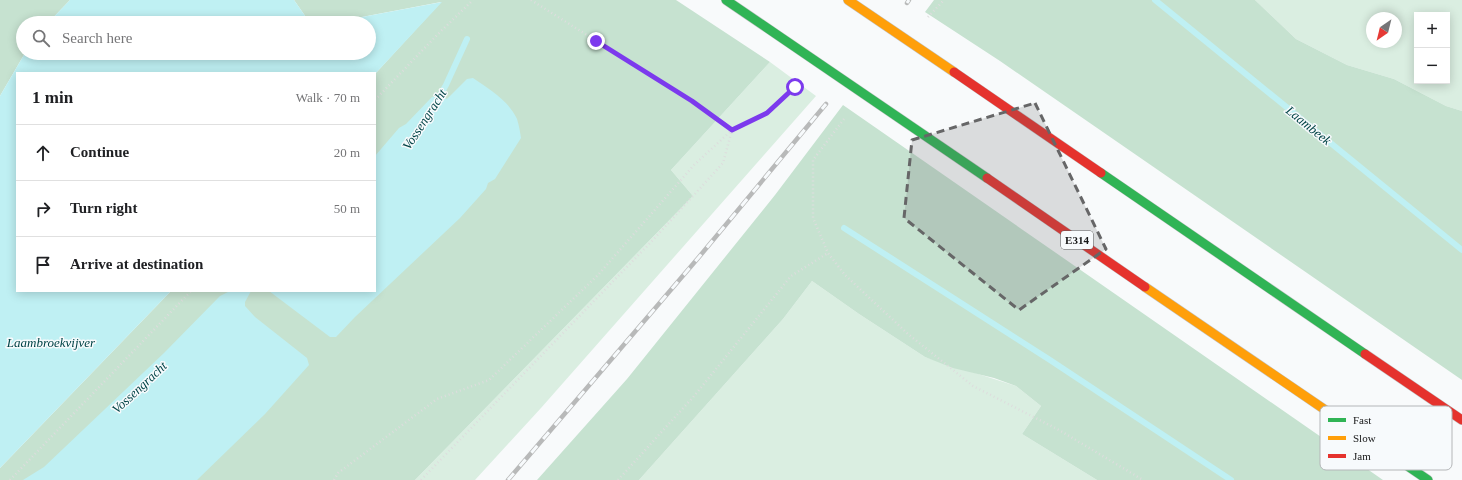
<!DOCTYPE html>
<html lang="en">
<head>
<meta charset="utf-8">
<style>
  body { margin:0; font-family:"Times New Roman",serif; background:#f2f2f2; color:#202124 }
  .controls { position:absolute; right:12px; top:12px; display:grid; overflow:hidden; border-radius:0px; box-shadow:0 2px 10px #0003 }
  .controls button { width:36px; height:36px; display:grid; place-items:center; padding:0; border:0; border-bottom:1px solid #e0e0e0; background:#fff; color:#202124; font:20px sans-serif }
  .compass { position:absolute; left:1366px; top:12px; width:36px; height:36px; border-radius:50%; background:#fff; box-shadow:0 2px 10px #0003; rotate:215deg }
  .stop { position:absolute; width:12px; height:12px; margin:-9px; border:3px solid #7c3aed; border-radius:50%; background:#fff }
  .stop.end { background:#7c3aed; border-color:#fff; box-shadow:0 1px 4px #0008 }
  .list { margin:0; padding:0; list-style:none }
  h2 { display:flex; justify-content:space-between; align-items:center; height:52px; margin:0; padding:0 16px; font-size:17px }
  h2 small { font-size:13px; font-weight:400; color:#757577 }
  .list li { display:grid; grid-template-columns:26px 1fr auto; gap:12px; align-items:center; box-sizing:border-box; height:56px; padding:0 16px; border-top:1px solid #e0e0e0 }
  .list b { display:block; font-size:15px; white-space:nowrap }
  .list em { font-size:13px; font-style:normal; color:#757577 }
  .icon { flex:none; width:22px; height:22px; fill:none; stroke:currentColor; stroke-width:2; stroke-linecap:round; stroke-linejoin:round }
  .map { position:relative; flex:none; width:1462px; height:480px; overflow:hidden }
  .search { position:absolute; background:#fff; box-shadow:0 2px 10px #0003; left:16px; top:16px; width:360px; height:44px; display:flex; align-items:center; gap:10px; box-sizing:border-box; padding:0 14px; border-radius:22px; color:#757577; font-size:15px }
  .panel { position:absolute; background:#fff; box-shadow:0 2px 10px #0003; left:16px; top:72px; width:360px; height:220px; border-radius:0px }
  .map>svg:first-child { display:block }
  .green { fill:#daeee1; fill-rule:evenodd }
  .forest { fill:#c6e2d0 }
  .water { fill:#bff0f3 }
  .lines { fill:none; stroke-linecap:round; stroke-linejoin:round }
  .stream { stroke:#bff0f3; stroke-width:6 }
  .fast-casing { stroke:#c2c4c5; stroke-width:10 }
  .slow-casing { stroke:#c2c4c5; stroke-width:10 }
  .jam-casing { stroke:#c2c4c5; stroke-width:10 }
  .path { stroke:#ddd; stroke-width:2.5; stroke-dasharray:1 3; stroke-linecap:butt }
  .fast { stroke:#30b455; stroke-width:9 }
  .slow { stroke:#ff9f0a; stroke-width:9 }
  .jam { stroke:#e5322d; stroke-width:9 }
  .rail-casing { stroke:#b8b9b9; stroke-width:4.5 }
  .rail { stroke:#f7fafc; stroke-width:3; stroke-dasharray:9; stroke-linecap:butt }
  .route { stroke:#7c3aed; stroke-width:5 }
  .marked { fill:#666667; fill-opacity:0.2; stroke:#666667; stroke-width:3; stroke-dasharray:8 5; stroke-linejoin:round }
  .labels { text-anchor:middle; stroke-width:3; stroke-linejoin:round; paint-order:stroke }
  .shield { fill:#f7fafc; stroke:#5a5b5c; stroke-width:1 }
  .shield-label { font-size:11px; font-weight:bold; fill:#171718 }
  .water-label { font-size:13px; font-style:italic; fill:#004346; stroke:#f7fafc }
  .key { fill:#f7fafc; stroke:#b4b6b8; stroke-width:1 }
  .key-label { font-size:11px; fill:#171718 }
</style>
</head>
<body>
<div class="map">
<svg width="1462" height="480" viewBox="0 0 1462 480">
  <rect width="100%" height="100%" fill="#f8fafb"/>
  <path class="green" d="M1255,0H1462V111L1446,106L1394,79L1347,65L1296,39ZM1417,15H1447V81H1417ZM1372,18H1396V42H1372Z
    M770,62L816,96L541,408L475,480H415L693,196L671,170Z
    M812,281L859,314L925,357L1016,386L1041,406L1022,434L1097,480H639L783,319Z"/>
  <path class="forest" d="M0,0H70L48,23H23V53H25L0,96Z
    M294,0H676L770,62L671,170L693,196L415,480H0V468L171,291H375V74L441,2L330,23H310Z
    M934,0H1255L1296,39L1347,65L1394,79L1446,106L1462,111V380L1000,61L925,12Z
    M843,105L1383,480H1097L1022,434L1041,406L1016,386L994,378L953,368L925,357L859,314L812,281L783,319L639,480H537L627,379L775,195Z"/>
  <path class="water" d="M70,0H294L310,23H48Z
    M442,2L375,74L17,73V291H171L0,468V96L25,53H369V23H330Z
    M473,78C489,89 509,101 517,119C519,125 520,132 521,138L495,179L488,183L486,189L460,218L355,317L336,337H330L269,291H375V156L399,128L406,124L432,97L441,96L447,99L467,79Z
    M230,291H251L245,302V306L255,317L307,358L309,365L265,414L197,480H23L44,467L164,353L220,296Z"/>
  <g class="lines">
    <path class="stream" d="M1155,0L1462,250
      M436,102L446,85L467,39
      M844,228L1050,360L1231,480"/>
    <defs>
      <path id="fast" d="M726,0L987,178
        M1101,173L1365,354
        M1362,435L1428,480"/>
      <path id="slow" d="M848,0L954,72
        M1145,287L1362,435"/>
      <path id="jam" d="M954,72L1101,173
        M987,178L1145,287
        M1365,354L1462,420"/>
    </defs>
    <use href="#fast" class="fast-casing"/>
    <use href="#slow" class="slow-casing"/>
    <use href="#jam" class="jam-casing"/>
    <path class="path" d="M531,0L692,101L732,130
      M928,17L944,0
      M375,100L437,35L473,0
      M844,119L813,160V218L828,253L845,275L908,334L973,386L1059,430L1143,480
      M10,480L191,291
      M334,480L338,473L437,399L489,380L598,275L694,165L732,130L767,113L795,87
      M421,480L652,241L723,163L732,130
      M618,480L695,395L791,276L828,253"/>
    <use href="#fast" class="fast"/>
    <use href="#slow" class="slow"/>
    <use href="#jam" class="jam"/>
    <defs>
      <path id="rail" d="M907,3L909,0
        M508,480L699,257L826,104"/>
    </defs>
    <use href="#rail" class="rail-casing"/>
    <use href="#rail" class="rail"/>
  </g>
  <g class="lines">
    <path class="route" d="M596,41L692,101L732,130L767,113L795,87"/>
  </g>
  <path class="marked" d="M1035,103L1106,249L1019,310L904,218L912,140Z"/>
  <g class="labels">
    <rect class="shield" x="1061" y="231" width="32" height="18" rx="3"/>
    <g class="shield-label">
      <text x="1077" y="244">E314</text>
    </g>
    <g class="water-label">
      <text transform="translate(424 119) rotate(-57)" y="5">Vossengracht</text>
      <text transform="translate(1309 125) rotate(39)" y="5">Laambeek</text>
      <text x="51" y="347">Laambroekvijver</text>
      <text transform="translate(139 387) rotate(-43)" y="5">Vossengracht</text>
    </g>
  </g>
  <rect x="1320" y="406" width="132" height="64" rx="6" class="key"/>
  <rect x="1328" y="418" width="18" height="4" fill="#30b455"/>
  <rect x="1328" y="436" width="18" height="4" fill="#ff9f0a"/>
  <rect x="1328" y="454" width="18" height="4" fill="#e5322d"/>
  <g class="key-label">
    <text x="1353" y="424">Fast</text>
    <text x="1353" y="442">Slow</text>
    <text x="1353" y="460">Jam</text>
  </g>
</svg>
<div class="controls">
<button>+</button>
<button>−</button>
</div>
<svg class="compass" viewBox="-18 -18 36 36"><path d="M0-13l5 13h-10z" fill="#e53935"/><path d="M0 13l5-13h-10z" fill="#757577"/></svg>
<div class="stop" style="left:795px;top:87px"></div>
<div class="stop end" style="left:596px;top:41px"></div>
<div class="search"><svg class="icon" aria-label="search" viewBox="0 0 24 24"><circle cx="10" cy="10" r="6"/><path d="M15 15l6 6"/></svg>Search here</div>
<section class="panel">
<h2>1 min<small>Walk · 70 m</small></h2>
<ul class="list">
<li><svg class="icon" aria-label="ahead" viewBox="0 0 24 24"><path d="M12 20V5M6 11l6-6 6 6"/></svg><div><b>Continue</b></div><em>20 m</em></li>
<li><svg class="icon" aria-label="right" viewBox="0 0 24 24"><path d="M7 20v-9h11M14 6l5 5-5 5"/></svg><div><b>Turn right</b></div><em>50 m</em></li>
<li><svg class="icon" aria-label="arrive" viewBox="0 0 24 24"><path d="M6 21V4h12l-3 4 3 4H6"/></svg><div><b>Arrive at destination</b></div></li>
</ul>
</section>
</div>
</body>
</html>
